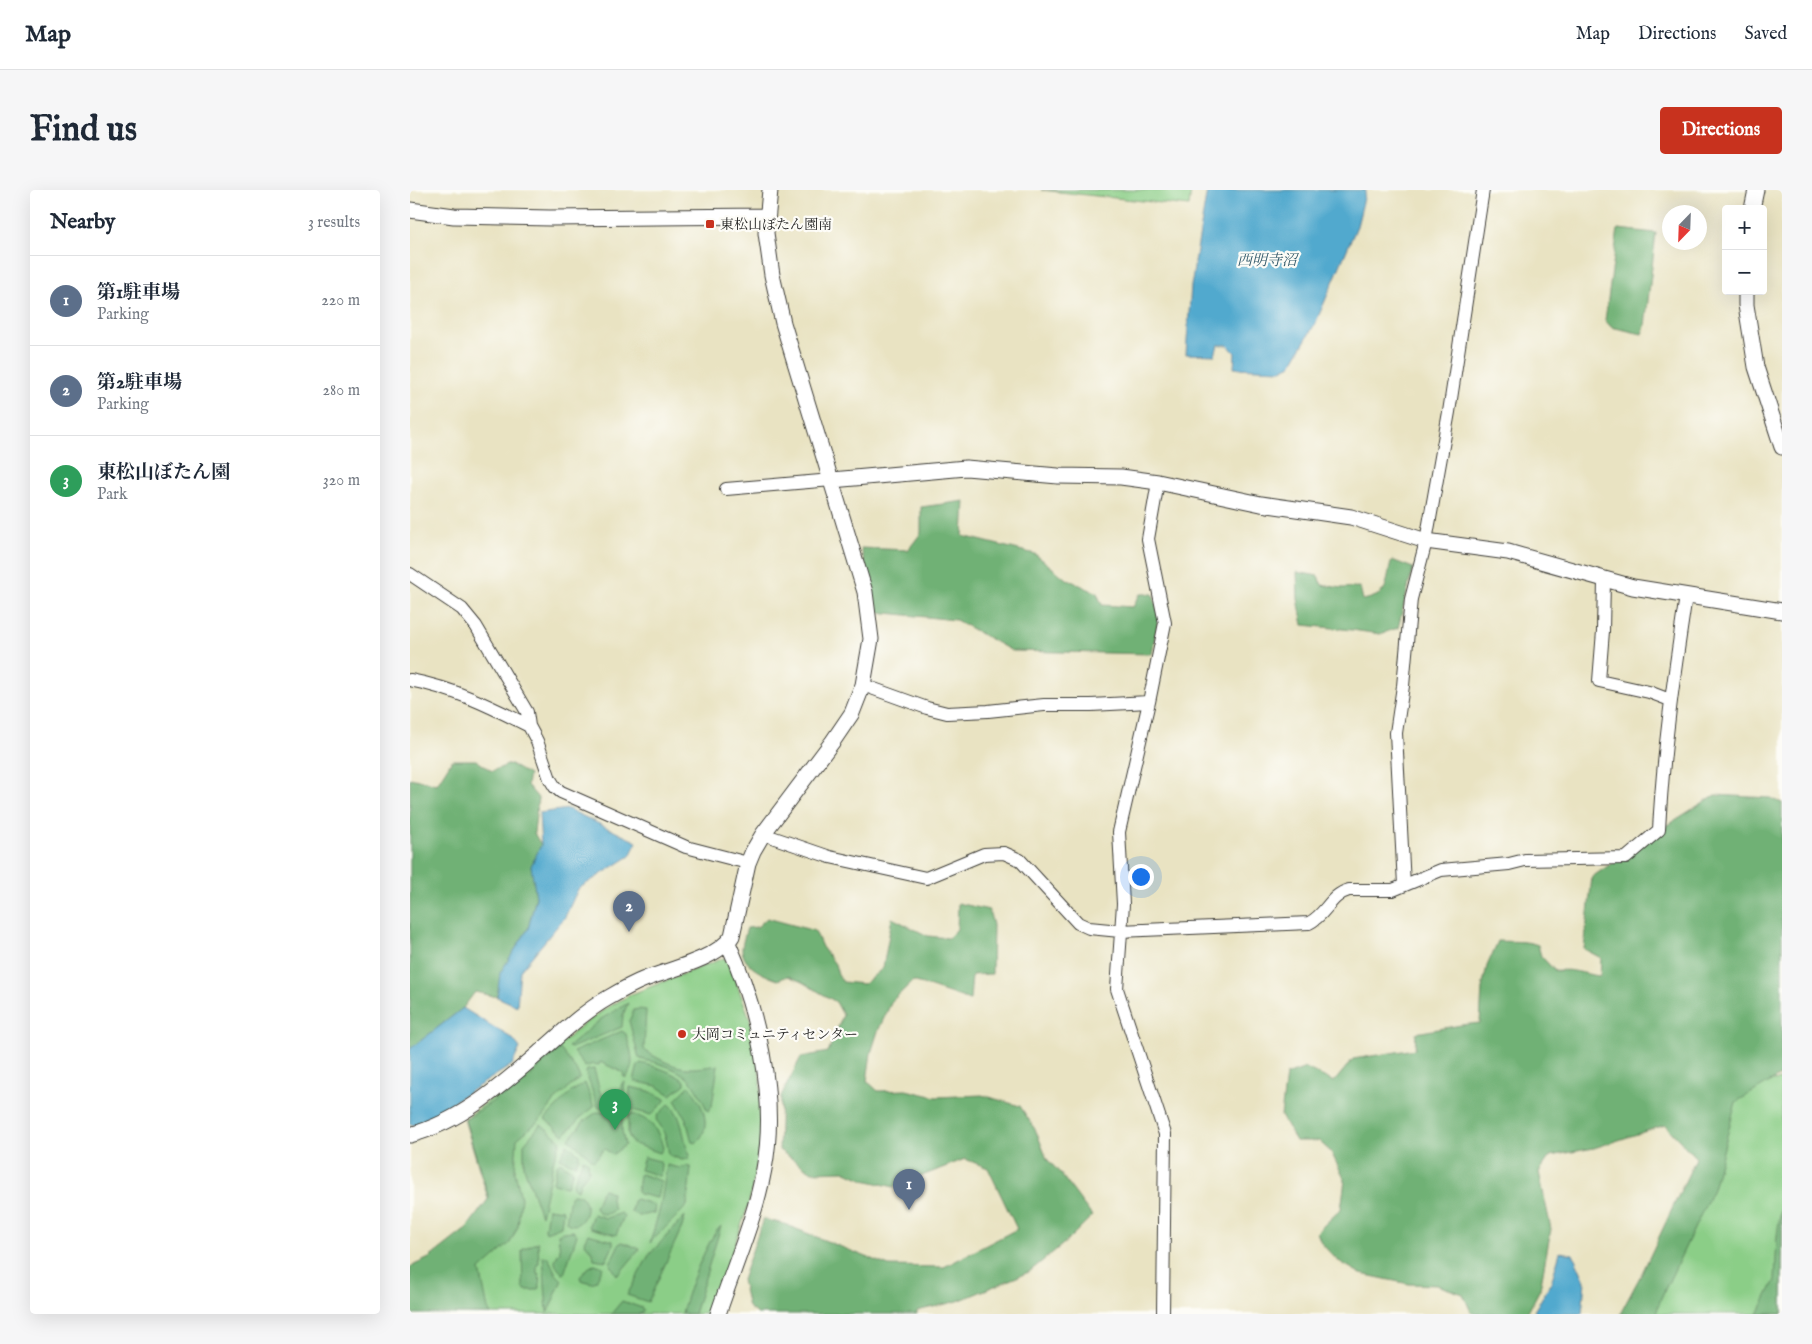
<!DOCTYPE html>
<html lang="en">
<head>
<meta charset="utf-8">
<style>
  body { margin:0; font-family:"IM FELL English","Noto Serif JP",serif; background:#f6f6f7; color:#1f2937 }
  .controls { position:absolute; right:15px; top:15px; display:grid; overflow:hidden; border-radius:5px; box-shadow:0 5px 20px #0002 }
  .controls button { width:45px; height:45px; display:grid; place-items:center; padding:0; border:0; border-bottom:1px solid #e0e1e3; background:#fff; color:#1f2937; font:25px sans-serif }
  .compass { position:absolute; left:1252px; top:15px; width:45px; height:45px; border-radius:50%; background:#fff; box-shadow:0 5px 20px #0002; rotate:203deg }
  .you { position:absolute; left:730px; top:686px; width:18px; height:18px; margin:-12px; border:4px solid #fff; border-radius:50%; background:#1a73e8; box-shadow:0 0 0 8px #1a73e833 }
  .badge { display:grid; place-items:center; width:32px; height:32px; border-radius:50%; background:#c8321e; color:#fff; font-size:16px; font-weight:700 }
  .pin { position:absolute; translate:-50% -41px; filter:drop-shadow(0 1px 2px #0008) }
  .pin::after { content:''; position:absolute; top:26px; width:18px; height:15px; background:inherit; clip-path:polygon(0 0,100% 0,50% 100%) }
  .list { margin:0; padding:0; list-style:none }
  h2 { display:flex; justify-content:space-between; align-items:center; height:65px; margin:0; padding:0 20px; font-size:21px }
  h2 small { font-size:16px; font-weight:400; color:#747a83 }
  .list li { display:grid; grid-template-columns:32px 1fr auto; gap:15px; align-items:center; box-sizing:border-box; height:90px; padding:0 20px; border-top:1px solid #e0e1e3 }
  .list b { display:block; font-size:19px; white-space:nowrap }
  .list p { margin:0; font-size:16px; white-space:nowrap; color:#747a83 }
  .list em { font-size:16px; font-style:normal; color:#747a83 }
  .map { position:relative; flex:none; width:1372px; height:1124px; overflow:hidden; border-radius:5px }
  header { display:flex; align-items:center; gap:30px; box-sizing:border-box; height:70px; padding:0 25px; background:#fff; border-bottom:1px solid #e0e1e3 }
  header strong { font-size:24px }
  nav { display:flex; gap:28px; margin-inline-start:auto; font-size:18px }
  .intro { display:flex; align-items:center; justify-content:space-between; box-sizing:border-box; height:120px; padding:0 30px }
  h1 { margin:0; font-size:35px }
  .button { padding:12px 22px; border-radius:5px; background:#c8321e; color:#fff; font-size:18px; font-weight:700 }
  main { display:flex; gap:30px; padding:0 30px }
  aside { flex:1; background:#fff; border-radius:5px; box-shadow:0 5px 20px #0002 }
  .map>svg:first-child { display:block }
  .green { fill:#8bce87; stroke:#547552 }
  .forest { fill:#70b174; stroke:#466648 }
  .water { fill:#51a9ce; stroke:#366275 }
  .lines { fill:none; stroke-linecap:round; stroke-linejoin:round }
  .minor-casing { stroke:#3b3a35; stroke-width:14 }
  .tertiary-casing { stroke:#3b3a35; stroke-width:17 }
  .minor { stroke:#fff; stroke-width:12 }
  .tertiary { stroke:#fff; stroke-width:15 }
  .poi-dot { fill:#c8321e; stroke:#fdfcf7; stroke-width:2 }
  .labels { text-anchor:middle; stroke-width:4.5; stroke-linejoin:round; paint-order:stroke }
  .poi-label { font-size:14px; fill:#1c1c1c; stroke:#fdfcf7; text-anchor:start }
  .water-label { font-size:15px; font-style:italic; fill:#345b6c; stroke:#fdfcf7 }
</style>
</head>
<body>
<header>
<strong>Map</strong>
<nav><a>Map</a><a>Directions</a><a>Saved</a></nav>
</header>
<div class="intro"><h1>Find us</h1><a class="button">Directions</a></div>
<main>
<aside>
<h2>Nearby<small>3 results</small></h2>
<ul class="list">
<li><span class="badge" style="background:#5c6f8a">1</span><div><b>第1駐車場</b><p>Parking</p></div><em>220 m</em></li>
<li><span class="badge" style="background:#5c6f8a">2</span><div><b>第2駐車場</b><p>Parking</p></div><em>280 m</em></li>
<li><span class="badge" style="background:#2e9e5b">3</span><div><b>東松山ぼたん園</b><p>Park</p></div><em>320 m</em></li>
</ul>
</aside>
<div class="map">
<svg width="1372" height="1124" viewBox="0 0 1372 1124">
  <rect width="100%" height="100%" fill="#fdfcf7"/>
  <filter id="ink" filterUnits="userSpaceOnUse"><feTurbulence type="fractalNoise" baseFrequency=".02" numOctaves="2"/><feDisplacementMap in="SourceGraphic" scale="10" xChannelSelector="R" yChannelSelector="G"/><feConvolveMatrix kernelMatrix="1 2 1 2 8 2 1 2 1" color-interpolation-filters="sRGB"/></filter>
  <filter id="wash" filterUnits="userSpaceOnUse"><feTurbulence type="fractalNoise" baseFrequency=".0096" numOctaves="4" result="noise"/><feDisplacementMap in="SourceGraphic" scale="20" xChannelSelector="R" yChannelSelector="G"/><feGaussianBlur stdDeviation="1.12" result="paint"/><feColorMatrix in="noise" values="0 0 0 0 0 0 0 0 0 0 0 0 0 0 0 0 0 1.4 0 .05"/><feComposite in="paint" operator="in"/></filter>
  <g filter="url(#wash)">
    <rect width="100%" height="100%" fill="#e9e3c2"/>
    <path class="green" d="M631,0H781L779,16Z
      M314,768L318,770L340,829L349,876L353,926L351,952L339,1013L301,1124H45L80,1015L54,929L125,876L171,836L198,817L222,804Z
      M1372,890V1124H1226L1318,896Z"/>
    <path class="forest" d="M1208,39L1246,43L1235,136L1232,144L1201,137L1195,130Z
      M555,311L553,346L625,364L655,388L687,403L692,415L723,417L730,404H743L749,425L742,464L602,461L546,430L466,422L451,358L498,360L511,343V317Z
      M982,370L1003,378L988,438L970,444L942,440L893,435L888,409L887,382L908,386L912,395L932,398L950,397L953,410C982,404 974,393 982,370Z
      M42,570H66L82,581L100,574L119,585L117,595L128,608L124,643L131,655L122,676L126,707L118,739L93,779L87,807L65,802L53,818L0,859V588L27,594Z
      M1305,605L1361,608L1372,613V890L1370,886L1326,912L1303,999L1251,1108L1246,1124H1210L1233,1081L1286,968L1255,935L1184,958L1140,966L1129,982L1141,1039L1130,1099L1117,1124H1065L1061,1122L1053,1104L1027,1095L999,1094L951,1084L927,1070L911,1053L907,1042L931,1019L935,990L921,962L909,951H886L871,926L876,885L896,878L924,892L943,869L1005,859L1006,843L1051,835L1070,833L1072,798L1077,776L1088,751C1103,752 1114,750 1128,755L1131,766L1145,781C1164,778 1171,784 1190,786L1191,768L1174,759L1182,687L1249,640Z
      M548,713L579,720L583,735L582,784L562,785L560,810L503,791L482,811L468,841L461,863L457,891L468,901L496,900L526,907L572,905L610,916L626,941L637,969L650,983L682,1026L658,1050L619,1082L548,1111L507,1121V1124H347L338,1117L332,1090L353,1029L374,1034L479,1076L534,1077L607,1039L578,978L555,969L484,997L454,990L434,981L402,982L369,960L371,906L391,867L418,862L433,825L426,812L392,792L378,786L368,790C354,785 331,776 332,757C333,751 335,744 337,738L347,737L357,728L405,741L412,757L425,774L428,785L433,792L454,794L473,778L482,728L518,746L538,748L547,739Z
      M218,813L213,825L212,837L161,858L158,857L191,829Z
      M228,819L236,820L234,859L237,862C266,879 275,881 308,875L302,916L299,921L297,920C284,892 279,883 247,873C241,871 234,871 229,868L219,831L224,820Z
      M212,841L216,844C220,859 227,874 216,888L213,886L214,883L190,872L189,875L183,874L175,877L163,862Z
      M150,859L166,879L170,888L147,908L130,930L107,949L105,982L111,1008L108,1036L100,1053L70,1080L78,1119L81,1124H0V1077L19,1068L56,1039L79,1008L55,930L114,890L115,892L134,872Z
      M231,873C247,877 261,881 275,891V894L261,905L247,896L224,891L228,875Z
      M184,879L190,902L197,910L208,908L212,893L215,892L212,920L189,918L187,915L176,883L177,880Z
      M175,893L184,917L170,928L154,945L135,929L161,902Z
      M279,896C292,912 304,937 286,953L282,952L276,929L265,910Z
      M220,897L239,901L255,909V911L241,925L219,919Z
      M259,914C274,926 272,949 280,965L278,969L272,970L259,965C257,953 255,939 246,930L248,925Z
      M187,922L212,924V941L215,955L202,965L195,959L193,960L184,971L159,949L174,931Z
      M221,924C240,928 249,940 253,958L250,963L222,953L218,944V926Z
      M131,934L151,951L144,969L131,1026L114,977V954Z
      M157,954L169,964V968L165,975L150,968Z
      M234,967L249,971L251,974L250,986L230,980Z
      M173,969L178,972L179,981L171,991L168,1000L162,996Z
      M150,972L163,981L157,997L144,994L143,992L147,975Z
      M257,975L270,978L278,976L281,978L277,1016L240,1053L250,1018Z
      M231,984L251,991L247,1008L229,1004L227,1002L229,985Z
      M194,999L202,1003L201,1010L204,1019C198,1026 189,1026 185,1017L191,1002Z
      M163,1004C188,1005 173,1046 156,1032L160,1006Z
      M226,1009L245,1015L244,1023L229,1026L221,1022L223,1011Z
      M1372,1009V1124H1348L1365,1090L1367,1046Z
      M138,1018L152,1020L153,1022L151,1036L136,1042L135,1039Z
      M211,1023L214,1026L206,1045L180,1038L179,1035L183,1024L196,1028Z
      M275,1026L272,1037L238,1112L217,1105L239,1065Z
      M311,1036L284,1124H272C275,1106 298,1047 311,1036Z
      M164,1041L167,1045L154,1084H153C143,1074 143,1072 150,1061L148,1044L153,1042Z
      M178,1044L203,1051V1056L196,1071L184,1069L183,1063L174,1052Z
      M128,1052L129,1073L127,1074V1083L129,1084L130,1098L126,1100H115L113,1097L112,1061L113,1059Z
      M212,1052L230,1059L208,1085L206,1084L200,1073L209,1054Z
      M133,1066L138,1067L146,1084L152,1090L138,1122H137Z
      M185,1074L193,1077L186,1091L182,1093L171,1090L170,1087L178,1078Z
      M212,1111L232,1118L233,1120L231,1124H201Z"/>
    <path class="water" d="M797,0H956L947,36L906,132L881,175L871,180L824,178L825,163L818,155H808L805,165L776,164L781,96Z
      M158,619L227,652L220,666L168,699L155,727L110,781L107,816L87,807L90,783L118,739L126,707L121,676L131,655L129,623Z
      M53,818L103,849L110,858L102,875L7,935H0V859Z
      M1150,1062L1163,1064L1175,1091L1172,1124H1129L1124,1121L1141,1093Z"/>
  </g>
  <g filter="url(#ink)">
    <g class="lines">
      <defs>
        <path id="minor" d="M748,292L738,349L755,433L739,512L709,642L713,714L707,799L755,944L753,1124
          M316,299L422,290
          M0,384L52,419L66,436L117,522L119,536L127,551L140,589L145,597L151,602L276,657L338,673
          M1194,390L1193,441L1189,491L1239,502L1260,510
          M0,490C43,498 80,516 119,536
          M453,495L517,518L537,523L578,521L634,515H681L739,512
          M353,644L420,667L516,688L574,664L594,663L610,670L668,733L679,738L710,741L899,733C916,725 920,705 939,700H983L1031,680L1099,674L1115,670L1216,668L1249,640C1253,561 1264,485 1276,406
          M994,695L986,543L993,496L1001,409L1016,351L1039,222L1073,0"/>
        <path id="tertiary" d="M1342,19L1346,0
          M0,20L44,26L140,28L356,26
          M1336,101V115L1346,177L1372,257
          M422,290L556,278L648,286L711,287L748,292L851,314L941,327L1016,351L1098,362L1223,397L1372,421
          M0,945C50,932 91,896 130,862C152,843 172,823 198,808C210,801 222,794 235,789C259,780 309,768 322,746L338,673L343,661L353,644L423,551L442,523L453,495L461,449L455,402L373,133L362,85L356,43L360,0
          M308,1124C324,1076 345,1029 354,979C368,908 347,818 318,753"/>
      </defs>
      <use href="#minor" class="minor-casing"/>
      <use href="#tertiary" class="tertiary-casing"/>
      <use href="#minor" class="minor"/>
      <use href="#tertiary" class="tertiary"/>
    </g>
  </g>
  <g class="poi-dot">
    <rect x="295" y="29" width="10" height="10" rx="2.5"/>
    <circle cx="272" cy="844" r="5"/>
  </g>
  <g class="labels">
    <g class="poi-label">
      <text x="310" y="39">東松山ぼたん園南</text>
      <text x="282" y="849">大岡コミュニティセンター</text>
    </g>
    <g class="water-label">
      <text x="857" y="75">西明寺沼</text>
    </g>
  </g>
</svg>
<div class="controls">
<button>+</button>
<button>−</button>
</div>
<svg class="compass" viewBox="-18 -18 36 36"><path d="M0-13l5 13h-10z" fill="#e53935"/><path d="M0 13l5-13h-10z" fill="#747a83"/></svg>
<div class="you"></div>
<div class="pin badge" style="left:499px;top:1020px;background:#5c6f8a">1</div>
<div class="pin badge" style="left:219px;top:742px;background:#5c6f8a">2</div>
<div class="pin badge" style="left:205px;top:940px;background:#2e9e5b">3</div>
</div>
</main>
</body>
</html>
